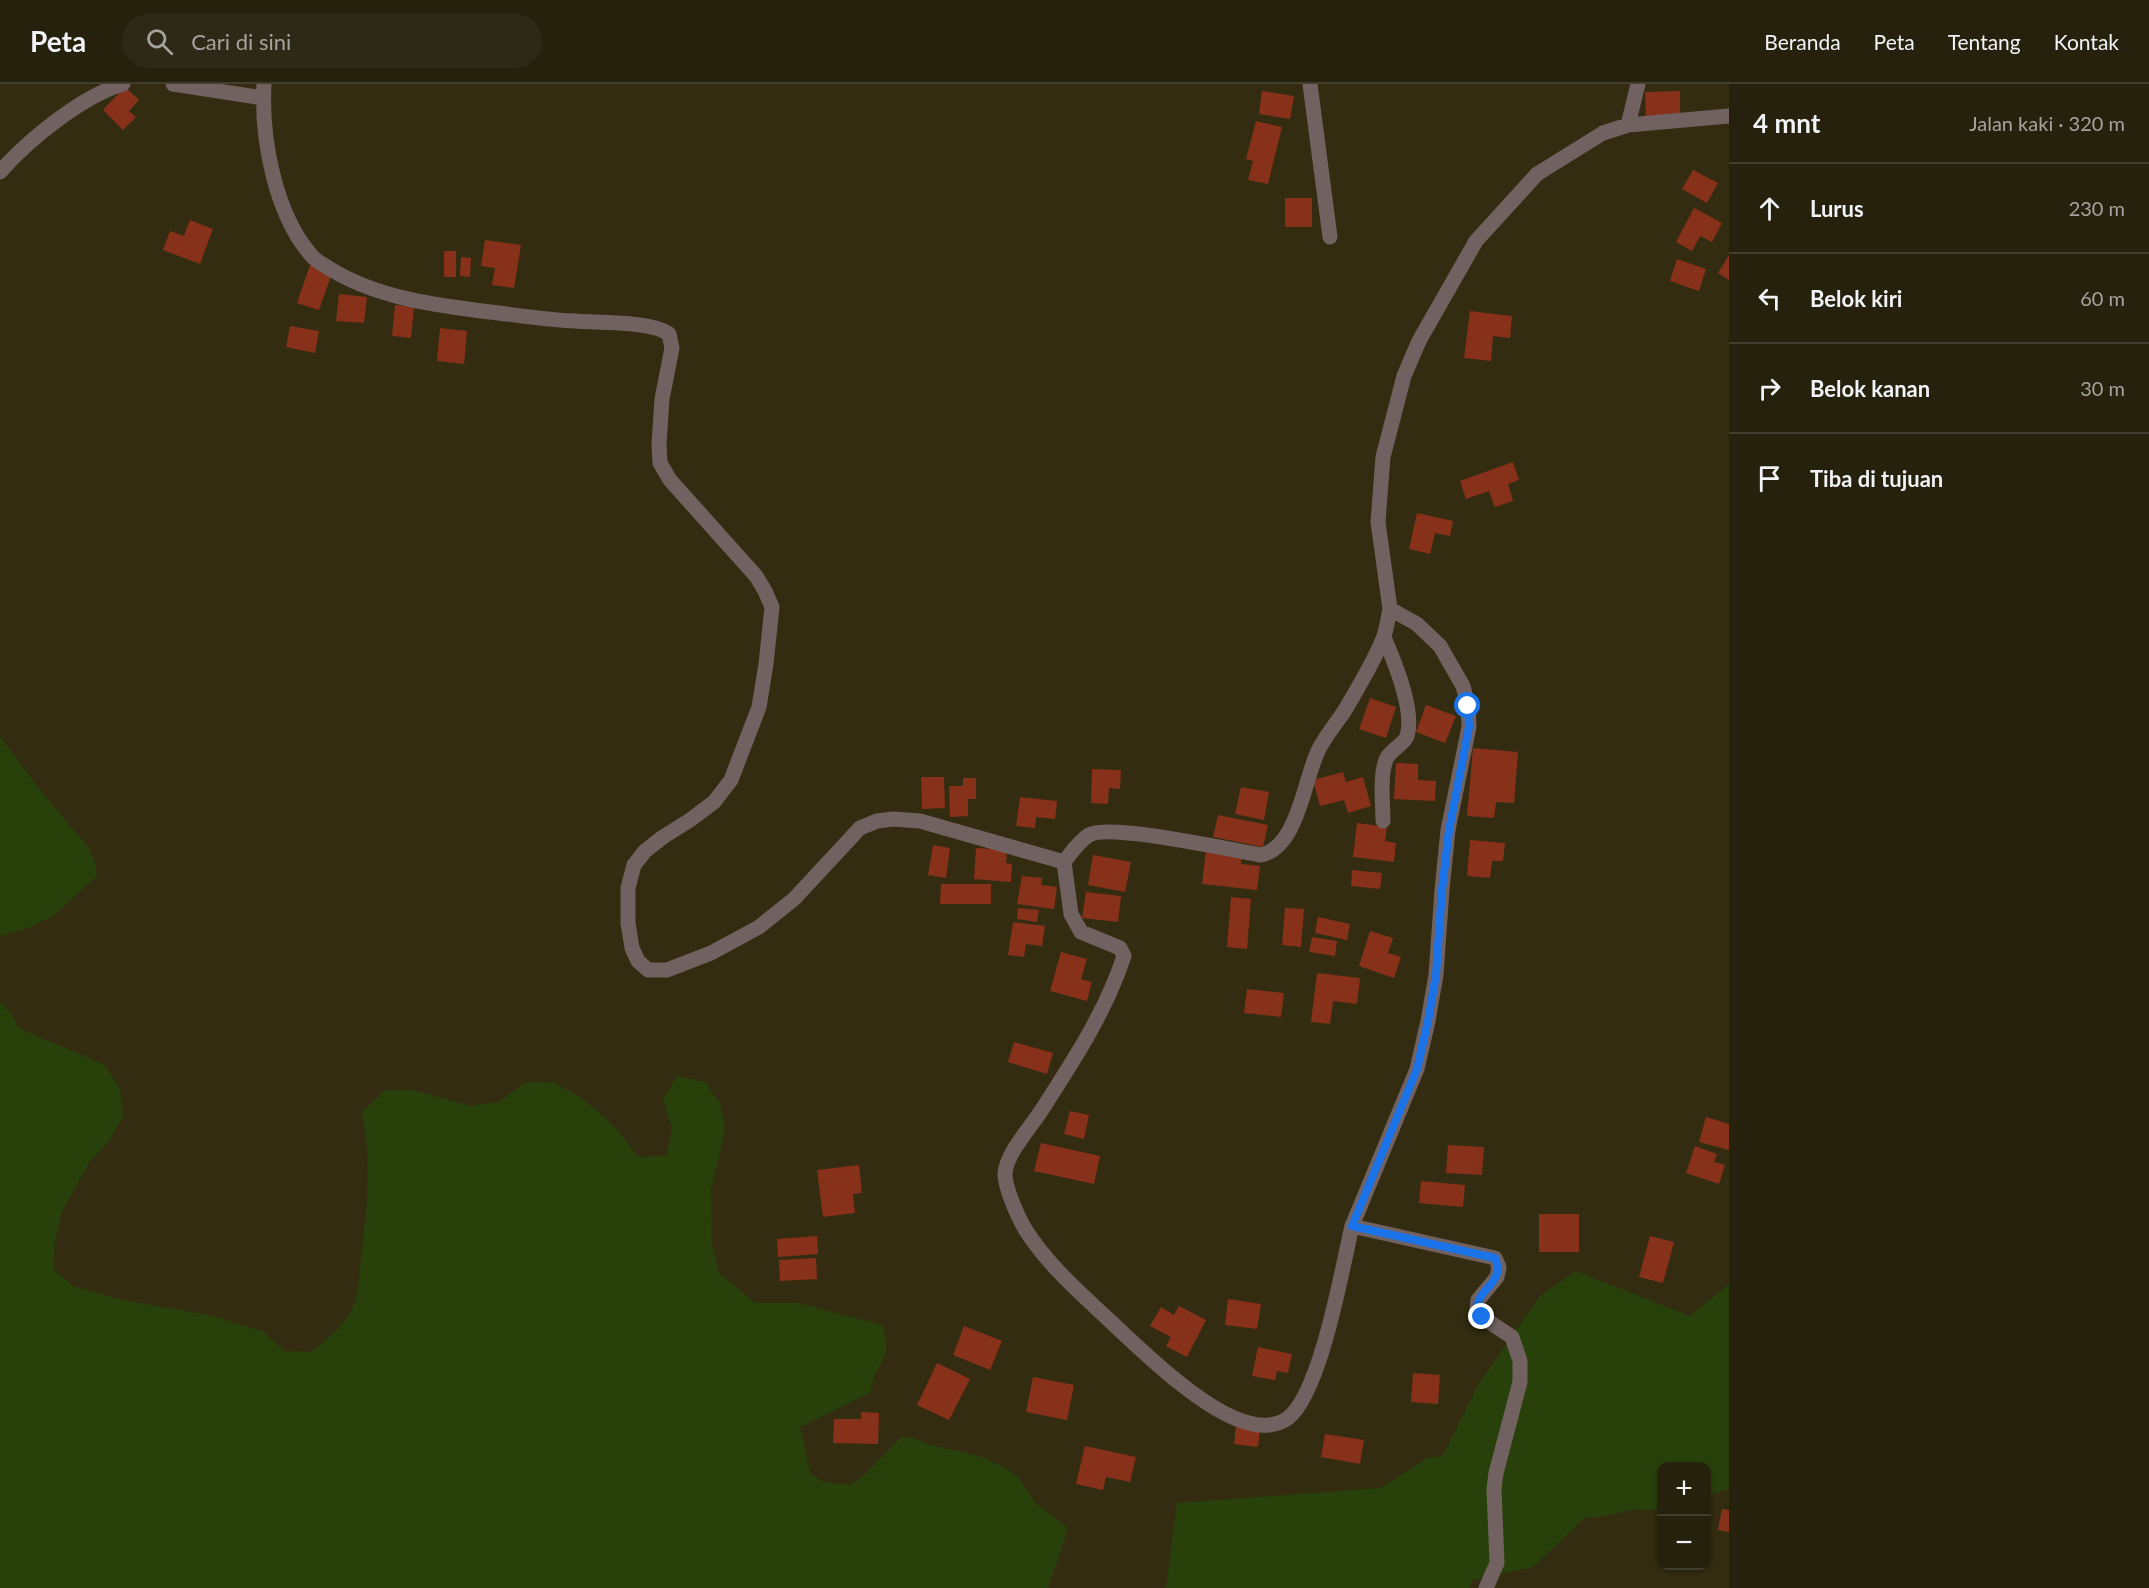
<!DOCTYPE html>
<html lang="id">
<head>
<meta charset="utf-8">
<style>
  body { margin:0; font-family:Lato,sans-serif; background:#2e2916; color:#f1f3f6 }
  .controls { position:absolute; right:18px; bottom:18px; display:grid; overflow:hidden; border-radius:12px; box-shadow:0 2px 4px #0004 }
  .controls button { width:54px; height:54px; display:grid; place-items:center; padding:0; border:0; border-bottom:2px solid #423e2e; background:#26210d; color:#f1f3f6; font:30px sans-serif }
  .stop { position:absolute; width:18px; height:18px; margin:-14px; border:4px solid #1a73e8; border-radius:50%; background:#fff }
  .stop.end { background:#1a73e8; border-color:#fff; box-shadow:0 2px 6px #0008 }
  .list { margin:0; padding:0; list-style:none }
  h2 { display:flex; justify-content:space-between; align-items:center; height:78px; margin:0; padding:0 24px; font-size:26px }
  h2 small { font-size:20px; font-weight:400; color:#a4a39d }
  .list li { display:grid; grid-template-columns:39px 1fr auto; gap:18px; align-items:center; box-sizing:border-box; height:90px; padding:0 24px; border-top:2px solid #423e2e }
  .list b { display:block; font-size:22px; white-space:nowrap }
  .list em { font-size:20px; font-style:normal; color:#a4a39d }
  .icon { flex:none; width:33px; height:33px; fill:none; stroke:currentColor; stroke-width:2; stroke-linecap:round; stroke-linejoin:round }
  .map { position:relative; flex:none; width:1729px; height:1504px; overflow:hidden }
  header { display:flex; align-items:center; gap:36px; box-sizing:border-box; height:84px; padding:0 30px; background:#26210d; border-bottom:2px solid #423e2e }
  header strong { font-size:28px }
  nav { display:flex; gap:33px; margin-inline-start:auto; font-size:21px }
  .search { width:420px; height:54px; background:#2e2916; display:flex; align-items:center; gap:15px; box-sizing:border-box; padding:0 21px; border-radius:33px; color:#a4a39d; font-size:22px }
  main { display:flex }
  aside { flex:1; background:#26210d }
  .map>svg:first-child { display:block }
  .green { fill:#28410b }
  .building { fill:#88311a }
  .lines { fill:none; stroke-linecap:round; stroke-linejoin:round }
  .street { stroke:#716261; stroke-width:15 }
  .route { stroke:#1a73e8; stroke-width:8 }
</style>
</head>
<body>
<header>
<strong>Peta</strong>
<div class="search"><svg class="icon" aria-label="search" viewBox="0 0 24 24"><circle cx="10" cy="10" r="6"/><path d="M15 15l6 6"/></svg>Cari di sini</div>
<nav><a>Beranda</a><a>Peta</a><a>Tentang</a><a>Kontak</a></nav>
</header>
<main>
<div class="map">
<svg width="1729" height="1504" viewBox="0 0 1729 1504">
  <rect width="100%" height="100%" fill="#332c11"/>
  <path class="green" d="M0,652L39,705L89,764L95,779L97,792L53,832L26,845L0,852Z
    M0,918L12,931L18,944L105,981L120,1005L123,1032L109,1057L90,1077L62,1128L55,1156L53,1185L73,1202L127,1217L209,1231L264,1248L284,1267L311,1268C326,1257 340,1245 350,1229C359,1214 359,1192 361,1175C367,1125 372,1078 362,1028L384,1007L412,1006L470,1022L499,1018L524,999L553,998L580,1013L602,1031L621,1050L638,1073L667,1072L672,1043L663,1015L677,992L705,998L721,1021L725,1049L711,1105L712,1161L719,1189L755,1219H798L882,1241C885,1250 888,1261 885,1271C879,1286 872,1290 871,1308L800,1343L810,1389L823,1398L851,1401L862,1393L901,1353L914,1354L927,1360L982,1373L1009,1386L1019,1394L1035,1419L1068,1444L1048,1504H0Z
    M1576,1187L1690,1232L1729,1200V1405L1707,1412L1706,1382H1662L1661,1425L1630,1426L1599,1433L1585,1434L1533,1483L1472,1496L1470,1504H1166L1177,1419L1380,1404L1428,1374L1442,1373L1478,1301L1540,1212Z"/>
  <path class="building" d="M125,3L139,16L129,27L136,33L123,46L103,26Z
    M1262,7L1294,12L1290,35L1259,30Z
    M1680,7V36L1646,37L1645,8Z
    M1256,37L1282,43L1268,100L1248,96L1253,77L1246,75Z
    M1693,86L1718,99L1707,119L1682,105Z
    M1285,114H1312V143H1285Z
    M1694,124L1722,139L1712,158L1700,152L1692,167L1676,158Z
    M190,136L213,145L200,180L163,166L170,147L184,152Z
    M485,156L521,161L514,204L492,201L495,184L481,182Z
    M444,167H456V193H444Z
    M1729,171V196L1718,189Z
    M461,173L471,174L470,193L460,192Z
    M1677,175L1706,185L1699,207L1670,197Z
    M310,181L332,189L319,226L297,219Z
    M339,210L367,213L364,239L336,237Z
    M395,221L414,223L411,254L392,252Z
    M1470,227L1512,232L1510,254L1493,252L1491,277L1464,274Z
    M290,242L319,247L315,269L286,263Z
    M440,244L467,247L464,280L437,277Z
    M1513,378L1519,396L1508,400L1513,417L1495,423L1489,407L1466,415L1460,397Z
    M1417,429L1453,437L1450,452L1435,449L1430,470L1409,465Z
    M1370,614L1396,623L1386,654L1359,645Z
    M1426,621L1456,632L1445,659L1416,648Z
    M1473,664L1518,668L1514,719L1496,718L1494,734L1467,732Z
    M1396,679L1418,680V696L1436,697L1435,717L1394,715Z
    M1092,685L1121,686L1120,705L1109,704L1108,720L1091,719Z
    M1343,688L1346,698L1363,693L1371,722L1348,729L1344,716L1320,722L1313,696Z
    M921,693H944L945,724L922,725Z
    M963,694H976V715H968V732L950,733L949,702H963Z
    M1241,703L1269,708L1264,736L1235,730Z
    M1020,713L1057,717L1055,735L1036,733L1035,744L1016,742Z
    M1218,731L1268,741L1263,763L1213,753Z
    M1357,739L1387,743L1385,757L1396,759L1394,778L1353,773Z
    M1470,756L1505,759L1503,777H1492L1490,794L1467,792Z
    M933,761L950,764L946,794L928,791Z
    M976,764L1007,766L1006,779L1012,780L1011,798L974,795Z
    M1206,767L1242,771L1241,780L1260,782L1257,806L1202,800Z
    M1093,771L1131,778L1125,808L1088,801Z
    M1352,786L1382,789L1380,805L1351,802Z
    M1022,792L1042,794L1041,801L1057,803L1054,825L1017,820Z
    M941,800H991V820H940Z
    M1086,808L1121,812L1118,838L1082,834Z
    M1231,813L1251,815L1247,865L1227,863Z
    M1018,824L1039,826L1037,838L1017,835Z
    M1285,824L1304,825L1301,863L1282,861Z
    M1318,833L1350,840L1347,856L1315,849Z
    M1013,838L1045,842L1042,862L1026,860L1024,873L1008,871Z
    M1370,847L1393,854L1388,869L1401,873L1394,894L1359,882Z
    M1312,853L1337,857L1335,872L1309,868Z
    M1061,868L1087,875L1081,895L1092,898L1087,917L1050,907Z
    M1317,889L1360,894L1357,920L1333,917L1330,940L1311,938Z
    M1247,905L1284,909L1281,933L1244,929Z
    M1014,958L1053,969L1047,990L1008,978Z
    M1070,1027L1089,1031L1084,1055L1064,1050Z
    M1706,1033L1729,1040V1066L1699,1058Z
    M1041,1059L1100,1072L1094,1100L1034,1087Z
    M1448,1061L1484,1063L1482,1091L1446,1089Z
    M1695,1062L1717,1070L1714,1078L1725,1081L1719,1100L1686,1089Z
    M859,1081L862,1109L853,1110L855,1129L823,1133L817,1086Z
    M1421,1097L1465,1101L1463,1123L1419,1119Z
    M1539,1130H1579V1168H1539Z
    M817,1152L818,1170L778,1173L777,1155Z
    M1650,1152L1674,1158L1663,1199L1639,1193Z
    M816,1174L817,1195L780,1197L779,1176Z
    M1228,1215L1261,1220L1257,1245L1225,1241Z
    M1179,1222L1206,1236L1187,1273L1166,1262L1171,1253L1150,1242L1161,1223L1174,1231Z
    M964,1242L1002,1257L990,1286L953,1271Z
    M1258,1263L1292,1270L1288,1289L1277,1287L1275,1296L1252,1292Z
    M937,1279L970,1295L949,1336L917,1321Z
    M1413,1289L1440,1291L1438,1320L1411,1318Z
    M1033,1293L1074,1301L1067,1336L1026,1328Z
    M861,1328L879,1329L878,1360L833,1359L834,1335H861Z
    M1236,1342L1260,1345L1258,1363L1234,1360Z
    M1325,1350L1364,1356L1360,1380L1321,1373Z
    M1085,1362L1136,1373L1130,1398L1106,1393L1103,1406L1076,1400Z
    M1722,1425L1729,1426V1448L1718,1446Z"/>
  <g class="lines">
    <path class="street" d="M173,0L263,14
      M264,0C261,54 275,131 312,172C316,177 322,180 327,183C377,215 440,222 498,229C523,232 549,236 575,237C598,239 652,237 669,250L672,264L662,315L659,360L660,379L670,396L756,492L765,507L772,523L766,580L759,623L731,696L714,718L690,736L663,753L645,767L634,781L628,804V839L632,864L638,877L648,886H667L711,869L759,843L794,815L860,744L877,737L893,735L920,737L1064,778C1071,769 1079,757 1089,751C1110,739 1231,766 1261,771C1298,763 1304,696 1318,667C1326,650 1339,637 1348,621C1359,602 1377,572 1384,552C1387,543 1388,534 1390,525
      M1310,0L1330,153
      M1628,41L1638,0
      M0,88C28,56 82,12 123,0
      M1383,737C1383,720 1379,685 1388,672C1393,665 1405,659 1407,652C1415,626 1394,577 1384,553
      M1064,778L1071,830L1081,848L1120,864L1124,872C1106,927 1074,976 1043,1024C1032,1042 1006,1069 1005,1090C1005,1104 1018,1133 1025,1145C1047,1180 1078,1207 1108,1235C1142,1267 1204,1328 1249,1339C1262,1343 1277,1342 1288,1334C1321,1308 1342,1185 1352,1142
      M1486,1504L1497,1479L1494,1405L1496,1389L1520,1298V1277L1512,1253L1482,1233L1477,1225L1478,1216L1497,1193L1499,1183L1495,1174L1352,1142L1417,985L1428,937L1436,891L1442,806L1448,746L1469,643L1468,622L1463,602L1440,562L1417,540L1390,525L1378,438L1383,373L1404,292L1419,257L1476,157L1537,90L1603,49L1628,41L1729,32"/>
  </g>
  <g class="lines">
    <path class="route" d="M1468,622L1469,643L1449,746L1442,806L1436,891L1428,937L1417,985L1352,1142L1495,1174C1508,1204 1465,1206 1482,1233"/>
  </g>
</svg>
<div class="controls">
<button>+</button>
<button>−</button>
</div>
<div class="stop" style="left:1468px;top:622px"></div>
<div class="stop end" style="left:1482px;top:1233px"></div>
</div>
<aside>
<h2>4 mnt<small>Jalan kaki · 320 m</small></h2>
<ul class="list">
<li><svg class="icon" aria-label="ahead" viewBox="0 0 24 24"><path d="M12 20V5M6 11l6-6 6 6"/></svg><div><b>Lurus</b></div><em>230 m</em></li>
<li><svg class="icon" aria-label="left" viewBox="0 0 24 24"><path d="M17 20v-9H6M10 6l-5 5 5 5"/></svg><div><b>Belok kiri</b></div><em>60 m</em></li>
<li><svg class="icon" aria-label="right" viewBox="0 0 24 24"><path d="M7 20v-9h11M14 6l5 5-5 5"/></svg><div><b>Belok kanan</b></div><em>30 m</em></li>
<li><svg class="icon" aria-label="arrive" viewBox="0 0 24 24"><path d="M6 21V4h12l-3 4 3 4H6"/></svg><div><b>Tiba di tujuan</b></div></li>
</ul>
</aside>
</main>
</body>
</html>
